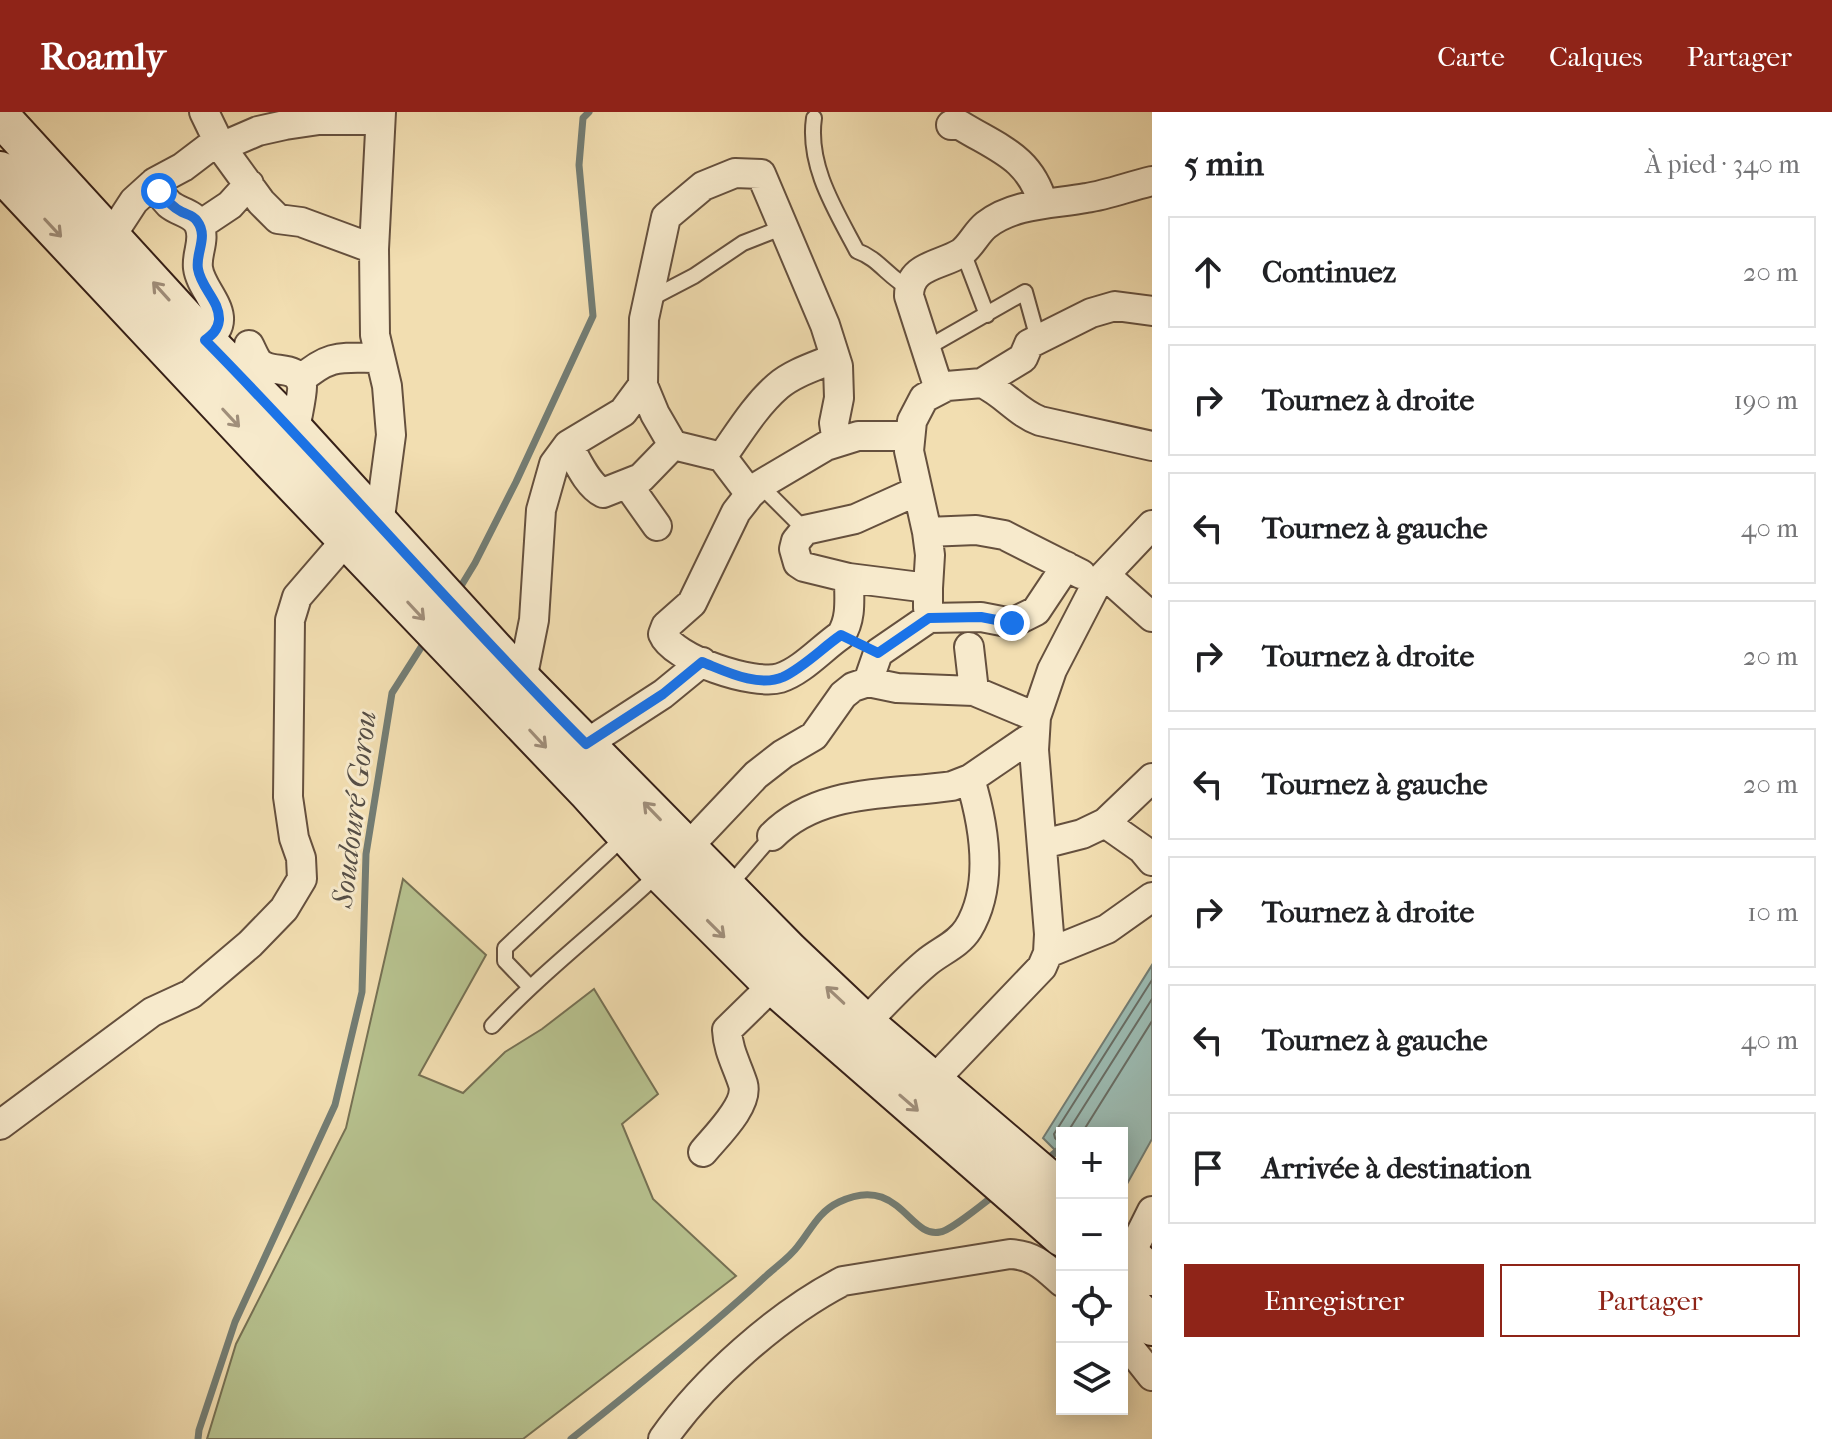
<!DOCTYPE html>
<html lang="fr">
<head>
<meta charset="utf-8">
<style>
  body { margin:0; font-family:"IM FELL French Canon",serif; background:#f6f6f6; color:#202124 }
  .controls { position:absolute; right:24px; bottom:24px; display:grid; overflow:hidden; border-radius:0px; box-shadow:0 4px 20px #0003 }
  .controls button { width:72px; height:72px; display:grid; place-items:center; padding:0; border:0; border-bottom:2px solid #e0e0e0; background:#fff; color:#202124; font:40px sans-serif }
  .stop { position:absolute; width:24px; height:24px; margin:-18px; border:6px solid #1a73e8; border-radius:50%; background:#fff }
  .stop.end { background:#1a73e8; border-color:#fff; box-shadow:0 2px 8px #0008 }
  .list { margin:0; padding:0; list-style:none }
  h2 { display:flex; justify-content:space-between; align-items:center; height:104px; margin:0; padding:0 32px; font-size:34px }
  h2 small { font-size:26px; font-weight:400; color:#757577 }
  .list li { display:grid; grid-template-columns:52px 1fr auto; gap:24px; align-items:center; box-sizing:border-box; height:112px; margin:0 16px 16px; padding:0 16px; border:2px solid #e0e0e0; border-radius:0px }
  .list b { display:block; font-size:30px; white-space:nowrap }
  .list em { font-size:26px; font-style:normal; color:#757577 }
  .actions { display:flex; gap:16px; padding:24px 32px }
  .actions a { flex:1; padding:18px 0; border:2px solid #8f2418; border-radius:0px; text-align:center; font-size:28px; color:#8f2418 }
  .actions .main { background:#8f2418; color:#fff }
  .icon { flex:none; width:44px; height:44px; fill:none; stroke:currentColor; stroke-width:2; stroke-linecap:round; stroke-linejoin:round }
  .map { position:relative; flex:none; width:1152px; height:1327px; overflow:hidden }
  header { display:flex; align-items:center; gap:48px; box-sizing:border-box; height:112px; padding:0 40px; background:#8f2418; color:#fff }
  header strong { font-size:38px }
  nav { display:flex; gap:44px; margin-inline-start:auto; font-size:28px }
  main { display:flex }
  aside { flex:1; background:#fff }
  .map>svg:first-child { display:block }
  .green { fill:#b7c28f; stroke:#767154; stroke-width:2 }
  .water { fill:#9cbbb2; stroke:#737d74; stroke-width:2 }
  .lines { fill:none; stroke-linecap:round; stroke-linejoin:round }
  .shore { stroke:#696e65; stroke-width:2 }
  .stream { stroke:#737d74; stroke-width:7 }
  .lane-casing { stroke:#65503e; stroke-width:18 }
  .street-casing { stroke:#65503e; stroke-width:32 }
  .secondary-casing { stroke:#362018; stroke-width:42 }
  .lane { stroke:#f7eacc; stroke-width:14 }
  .street { stroke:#f7eacc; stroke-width:28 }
  .secondary { stroke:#f7eacc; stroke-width:38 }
  .oneway { stroke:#a08f7b }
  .route { stroke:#1a73e8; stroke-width:10 }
  .labels { text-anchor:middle; stroke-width:6; stroke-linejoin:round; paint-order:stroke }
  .water-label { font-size:30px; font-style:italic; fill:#554e46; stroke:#f7eacc }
</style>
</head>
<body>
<header>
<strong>Roamly</strong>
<nav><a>Carte</a><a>Calques</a><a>Partager</a></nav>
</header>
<main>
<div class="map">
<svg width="1152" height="1327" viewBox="0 0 1152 1327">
  <rect width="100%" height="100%" fill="#f2deb1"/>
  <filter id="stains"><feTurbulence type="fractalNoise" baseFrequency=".0025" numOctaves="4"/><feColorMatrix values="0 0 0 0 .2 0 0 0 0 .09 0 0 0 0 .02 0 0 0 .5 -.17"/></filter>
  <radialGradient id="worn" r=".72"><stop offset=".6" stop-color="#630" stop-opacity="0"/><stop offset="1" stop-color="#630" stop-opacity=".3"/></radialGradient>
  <path class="green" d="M403,767L486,843L419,963L463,981L505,940L542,917L594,877L658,982L622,1012L653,1087L736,1164L523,1327H207L236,1232L346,1016Z"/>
  <path class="water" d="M1152,853V1027L1122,1081V1021H1062V1045L1043,1026Z"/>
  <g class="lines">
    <path class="shore" d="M1067,1021L1152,887
      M1082,1021L1152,909
      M1062,1033L1055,1026L1054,1022L1152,868"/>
    <path class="stream" d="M458,479L475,451L516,370L593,204L579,53L583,6L589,0
      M1045,1049L1062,1035
      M198,1327L199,1318L235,1210L335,993L362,880L366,742L392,581L427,526
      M571,1327C638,1274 704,1221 767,1163C777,1154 790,1145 798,1134C811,1118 818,1100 839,1090C899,1061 909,1127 940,1120C952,1118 983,1091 995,1083"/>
    <defs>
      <path id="lane" d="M814,6C807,54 836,99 857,139C878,146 889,166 909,176
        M963,140L987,203
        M648,188L694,164L743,131L784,115
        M925,237L1025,180L1038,227
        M760,373L805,418
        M728,775L772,724
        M529,874L505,849V836L625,724
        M492,914C543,859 604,813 659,761"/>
      <path id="street" d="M204,0L221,35L261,90L278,107L301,110L374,137
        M951,13H960C999,37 1030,45 1043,92
        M155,70C158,78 163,86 169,92C178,100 194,101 199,113C206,128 196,141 198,156C201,181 239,206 205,228
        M200,113L230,93L249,72
        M102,138L134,89L155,70L183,55L208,36L221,35L258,19L285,13L319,8H380
        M249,233C253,240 256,251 264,254C277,261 298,253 302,274C303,281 296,309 295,319
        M300,268C331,241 341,246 380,246
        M982,271C1004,281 1018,301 1040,309L1152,334
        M643,273L655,302L673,333L722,345L750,382
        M939,277L909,184C909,153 940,154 961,141C971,134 976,121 986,113C1014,91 1053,92 1086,86C1108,83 1130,74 1152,69
        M909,324H858L826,334L760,373L750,382L736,400L692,491L666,514L663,522C673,547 754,574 780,566C802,559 822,536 841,523C852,506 849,486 849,466L804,455L798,451L794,437L796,429L805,418L855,407L917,379
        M568,333C577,348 587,373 603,381L641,366L673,333
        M722,345C739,321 755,294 778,274C793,261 816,254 835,246
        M628,373L657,414
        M379,413L391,323L387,274L375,223L374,137L381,0
        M927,420L976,418L1004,423L1081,462
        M1105,463L1152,505
        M849,466L928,476V496
        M928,476L930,443L927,420L909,339L912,309L924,286L947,274L982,271L1023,246L1029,232L1091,201L1115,194L1152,199
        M969,535L974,579
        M868,570L897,576L974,579L1036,605
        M513,576L522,568L534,508L541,398L554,352L568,333L623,300L643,273L644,207L666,105L703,74L735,61L761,62L825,213L838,254L839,286L834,311L837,330
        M586,632L663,582L702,550
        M1105,711L1142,737L1152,749
        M772,724C819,676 891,683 952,674L970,667L1033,624
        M1043,732L1082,722L1105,711L1152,666
        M687,736L756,663L783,642L814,624L843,583L853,575L868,570L878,541L929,506L981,505L1012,511L1036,499L1066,454
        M1048,841L1107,817L1152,785
        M852,925C876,900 900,873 926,851C940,839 958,833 968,817C995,773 984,713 970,667
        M934,968L1042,855L1048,841L1049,822L1034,638L1036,605L1052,558L1097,471L1152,413
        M0,1013L152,900L191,882L250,832L284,797L302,767L301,746L294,726L288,685L290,508L297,485L347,427
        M703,1040C716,1024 749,993 743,972C737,953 728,939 727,918L773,873
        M1122,1159L1152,1099
        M1122,1226L1152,1264
        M663,1327C704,1268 779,1202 843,1169L1010,1142C1034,1143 1045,1155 1062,1170"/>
      <path id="secondary" d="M0,4L205,228L295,319L522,568L789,839L865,911L1062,1079
        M0,59L265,342L587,679L660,760L773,873L1062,1125
        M1122,1135L1152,1164
        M1122,1182L1152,1214"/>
    </defs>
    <use href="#lane" class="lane-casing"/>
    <use href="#street" class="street-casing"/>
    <use href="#secondary" class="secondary-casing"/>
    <use href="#lane" class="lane"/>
    <use href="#street" class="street"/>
    <use href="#secondary" class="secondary"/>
  </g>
  <defs><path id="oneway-shaft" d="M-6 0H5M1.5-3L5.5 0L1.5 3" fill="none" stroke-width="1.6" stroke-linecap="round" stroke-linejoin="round" transform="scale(2)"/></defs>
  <g class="oneway">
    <use href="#oneway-shaft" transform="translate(53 116) rotate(47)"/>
    <use href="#oneway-shaft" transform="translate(161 179) rotate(-132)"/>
    <use href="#oneway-shaft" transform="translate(231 306) rotate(47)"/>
    <use href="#oneway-shaft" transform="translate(416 499) rotate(47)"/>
    <use href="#oneway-shaft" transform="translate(538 627) rotate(47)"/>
    <use href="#oneway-shaft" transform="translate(652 699) rotate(-134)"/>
    <use href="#oneway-shaft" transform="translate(716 817) rotate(45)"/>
    <use href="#oneway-shaft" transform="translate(835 883) rotate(-137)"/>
    <use href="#oneway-shaft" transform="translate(909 991) rotate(41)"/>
  </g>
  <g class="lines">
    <path class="route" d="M159,79C166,88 172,95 182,100C188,103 193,103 197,109C209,125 195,141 198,157C201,176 220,189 219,208C218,218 212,223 205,228C335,360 455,501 586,632L663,582L702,550C725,559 758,576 783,565C804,555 822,536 841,523L878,541L929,506L981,505L1012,511"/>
  </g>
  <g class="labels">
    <g class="water-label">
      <text transform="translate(354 697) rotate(-83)" y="10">Soudouré Gorou</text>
    </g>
  </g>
  <rect width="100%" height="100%" filter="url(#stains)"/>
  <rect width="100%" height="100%" fill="url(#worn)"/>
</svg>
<div class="controls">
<button>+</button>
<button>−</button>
<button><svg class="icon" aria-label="locate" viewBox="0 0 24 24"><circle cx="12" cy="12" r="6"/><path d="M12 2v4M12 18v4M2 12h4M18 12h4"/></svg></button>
<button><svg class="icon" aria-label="layers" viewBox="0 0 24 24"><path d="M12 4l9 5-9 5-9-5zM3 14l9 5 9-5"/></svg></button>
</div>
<div class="stop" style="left:159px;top:79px"></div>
<div class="stop end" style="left:1012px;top:511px"></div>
</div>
<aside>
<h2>5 min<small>À pied · 340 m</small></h2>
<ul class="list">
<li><svg class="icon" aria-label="ahead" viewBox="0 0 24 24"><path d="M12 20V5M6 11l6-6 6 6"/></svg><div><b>Continuez</b></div><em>20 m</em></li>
<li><svg class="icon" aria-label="right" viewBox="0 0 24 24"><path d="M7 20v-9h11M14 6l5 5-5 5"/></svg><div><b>Tournez à droite</b></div><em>190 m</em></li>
<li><svg class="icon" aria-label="left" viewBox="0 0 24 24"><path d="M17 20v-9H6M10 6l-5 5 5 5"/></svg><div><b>Tournez à gauche</b></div><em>40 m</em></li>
<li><svg class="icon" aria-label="right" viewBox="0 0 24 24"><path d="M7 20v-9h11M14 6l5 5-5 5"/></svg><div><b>Tournez à droite</b></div><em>20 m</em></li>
<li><svg class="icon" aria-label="left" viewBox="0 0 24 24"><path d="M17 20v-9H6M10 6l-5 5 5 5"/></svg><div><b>Tournez à gauche</b></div><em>20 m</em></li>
<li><svg class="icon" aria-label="right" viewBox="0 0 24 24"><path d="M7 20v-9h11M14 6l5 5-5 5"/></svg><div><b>Tournez à droite</b></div><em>10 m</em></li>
<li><svg class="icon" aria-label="left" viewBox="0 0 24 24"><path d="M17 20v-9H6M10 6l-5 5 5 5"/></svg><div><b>Tournez à gauche</b></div><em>40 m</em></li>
<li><svg class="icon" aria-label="arrive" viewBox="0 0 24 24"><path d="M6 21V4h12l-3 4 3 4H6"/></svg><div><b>Arrivée à destination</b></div></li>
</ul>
<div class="actions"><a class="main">Enregistrer</a><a>Partager</a></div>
</aside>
</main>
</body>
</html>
